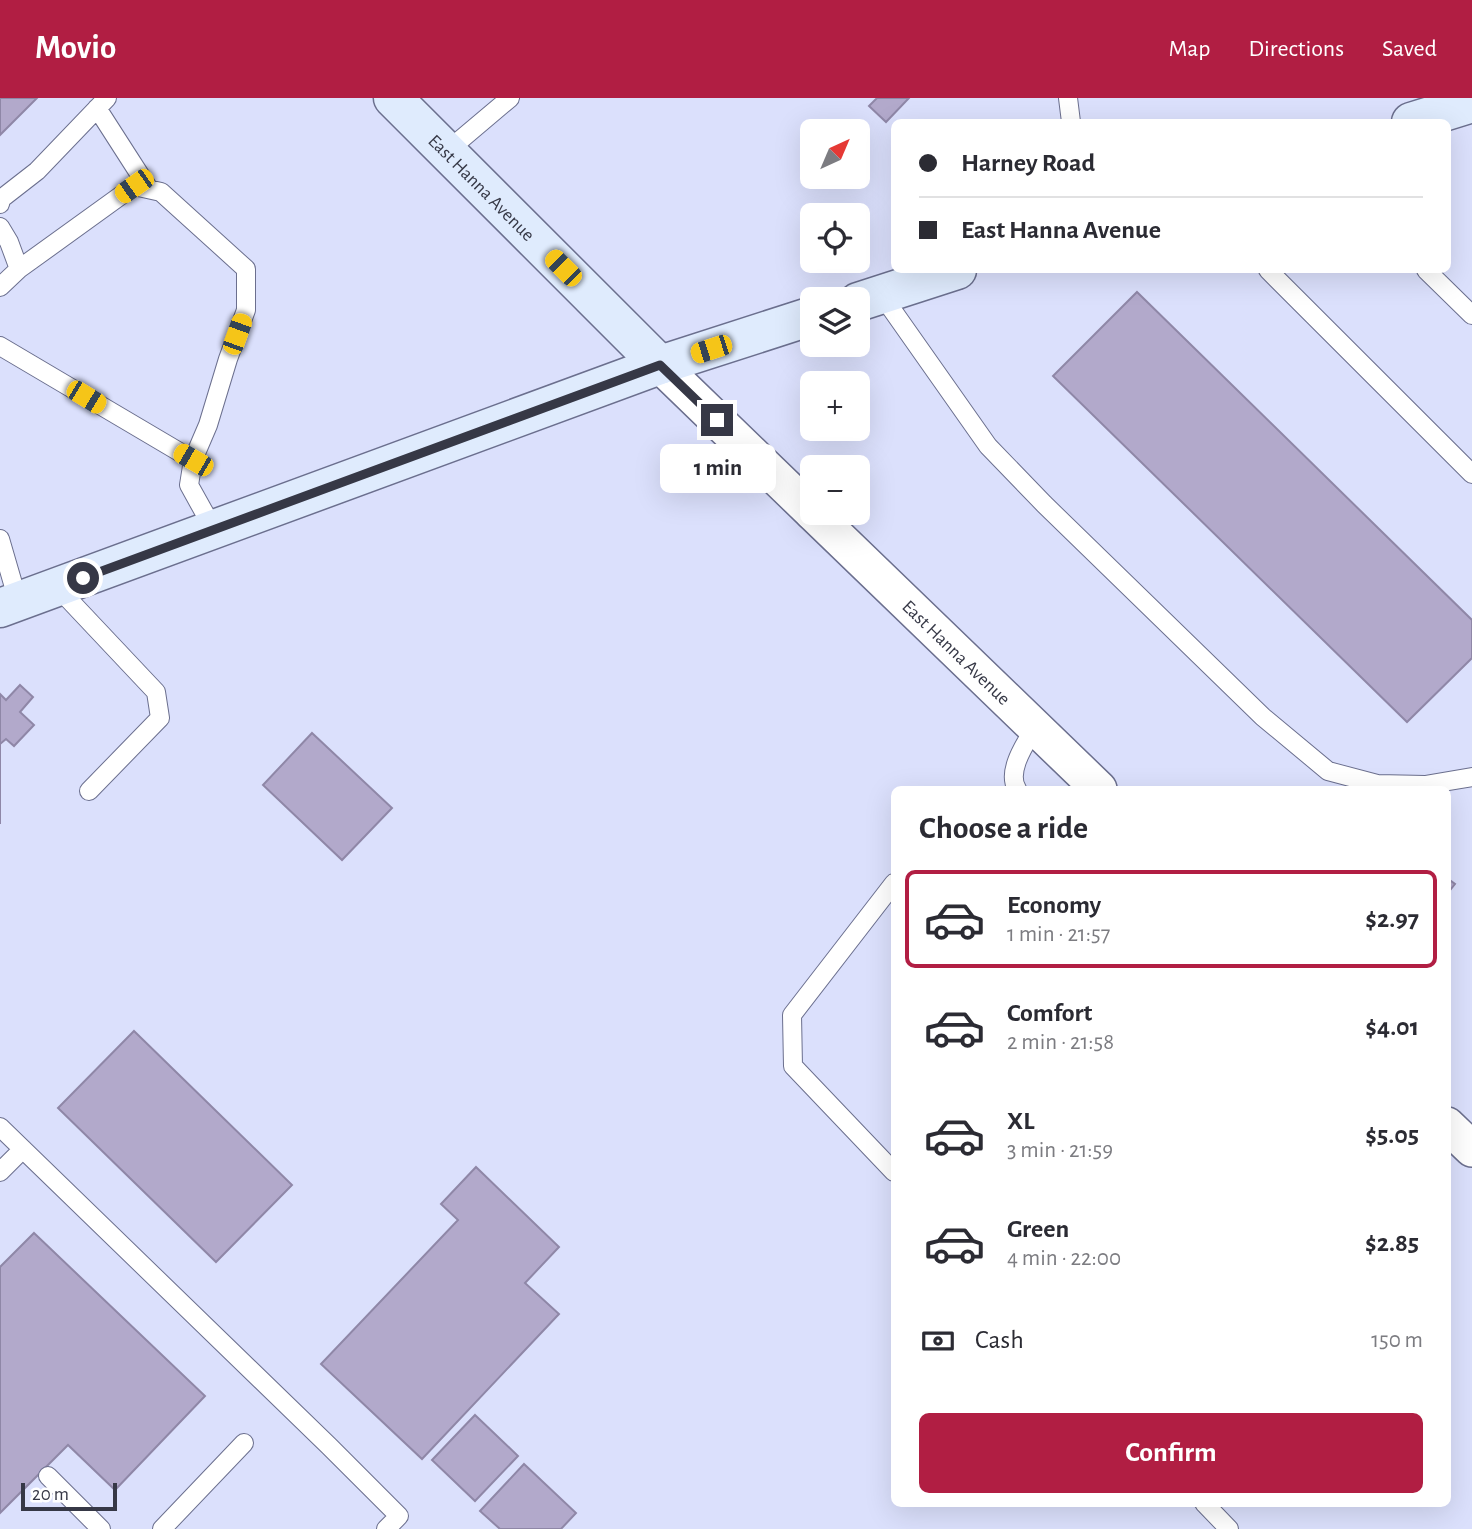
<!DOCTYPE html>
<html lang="en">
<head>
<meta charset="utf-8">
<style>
	body { margin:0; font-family:"Alegreya Sans",sans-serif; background:#f7f7f7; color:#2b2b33; height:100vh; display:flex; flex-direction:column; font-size:26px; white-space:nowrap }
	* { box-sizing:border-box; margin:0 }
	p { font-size:23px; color:#7c7c81 }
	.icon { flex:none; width:38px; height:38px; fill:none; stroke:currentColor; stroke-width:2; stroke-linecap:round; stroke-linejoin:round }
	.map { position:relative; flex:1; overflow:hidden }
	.drawer { position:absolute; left:891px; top:688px; width:560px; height:721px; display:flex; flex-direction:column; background:#fff; border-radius:10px; box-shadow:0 7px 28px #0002 }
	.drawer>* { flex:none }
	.guide { position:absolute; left:891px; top:21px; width:560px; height:154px; border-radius:10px; box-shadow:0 7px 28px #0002; display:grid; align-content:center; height:154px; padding:0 28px; background:#fff }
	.needle { width:46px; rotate:44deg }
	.tools { position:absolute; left:800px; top:21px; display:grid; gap:14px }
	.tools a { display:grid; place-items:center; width:70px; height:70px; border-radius:10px; background:#fff; box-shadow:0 7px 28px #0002; font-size:35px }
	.scale { position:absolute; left:21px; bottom:18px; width:96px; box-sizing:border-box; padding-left:7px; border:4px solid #363846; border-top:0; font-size:19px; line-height:24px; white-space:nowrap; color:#363846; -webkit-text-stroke:5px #fff; paint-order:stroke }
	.end { position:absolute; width:32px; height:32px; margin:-16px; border:9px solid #363846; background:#fff; box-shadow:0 0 0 4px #fff }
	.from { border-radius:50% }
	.bubble { position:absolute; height:49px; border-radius:10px; background:#fff; box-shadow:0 7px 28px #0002; font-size:23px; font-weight:600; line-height:49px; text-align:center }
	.car { position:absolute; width:21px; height:42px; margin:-21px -10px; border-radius:9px; box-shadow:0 0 5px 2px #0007; background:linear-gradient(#f5c518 24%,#345 0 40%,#f5c518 0 76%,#345 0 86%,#f5c518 0) }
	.guide b { display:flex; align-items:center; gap:24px; height:66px; font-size:26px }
	.guide b+b { border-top:2px solid #e1e1e2 }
	.guide i { width:18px; height:18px; background:#2b2b33 }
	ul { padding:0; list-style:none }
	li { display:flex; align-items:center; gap:21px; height:98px; margin:0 14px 10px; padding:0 14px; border:4px solid transparent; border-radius:10px }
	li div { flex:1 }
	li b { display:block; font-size:26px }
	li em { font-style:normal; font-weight:600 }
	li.on { border-color:#b11e43 }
	li>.icon { width:63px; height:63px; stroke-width:1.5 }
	h2 { padding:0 28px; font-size:32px; line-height:84px }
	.pay { display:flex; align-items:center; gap:18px; height:77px; padding:0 28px; font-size:26px }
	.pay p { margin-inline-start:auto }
	.button { display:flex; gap:14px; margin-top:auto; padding:14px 28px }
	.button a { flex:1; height:80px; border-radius:10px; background:#b11e43; color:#fff; font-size:28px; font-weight:600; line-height:80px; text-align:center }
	header { display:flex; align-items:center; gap:42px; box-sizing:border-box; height:98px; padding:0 35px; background:#b11e43; color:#fff }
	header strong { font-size:33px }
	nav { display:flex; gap:38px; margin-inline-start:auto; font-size:24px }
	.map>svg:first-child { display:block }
</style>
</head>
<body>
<header>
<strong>Movio</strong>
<nav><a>Map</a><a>Directions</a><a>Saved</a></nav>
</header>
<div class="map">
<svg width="1472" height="1431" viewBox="0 0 1472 1431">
	<rect width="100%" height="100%" fill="#dbe0fc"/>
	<path fill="#b2a9cb" stroke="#8f87a7" stroke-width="2" d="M0,0H37L0,37Z
		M877,0H909L886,24L869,8Z
		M1137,194L1472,522V560L1407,624L1053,278Z
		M20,587L33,599L20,614L34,627L14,648L6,641L0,646V726V596L6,602Z
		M312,635L392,710L342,762L263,687Z
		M1447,780L1455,786L1447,796Z
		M134,933L292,1087L216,1164L58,1010Z
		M476,1069L559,1149L525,1185L559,1216L422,1361L321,1266L458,1122L441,1106Z
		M34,1135L205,1298L115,1392L68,1347L0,1415V1169Z
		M475,1317L518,1358L475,1403L432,1362Z
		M524,1366L576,1415L561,1431H500L480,1413Z"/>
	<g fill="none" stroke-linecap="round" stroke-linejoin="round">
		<g stroke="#6b6f8e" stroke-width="20">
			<path id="lane" d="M1068,0L1071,24
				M97,10L149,91
				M446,54L510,0
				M0,106L1,101L37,73L107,0
				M0,129L9,144L19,171L0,189
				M19,171L134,88L161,94L246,171V212L228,261L208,327L193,362L189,387L214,432
				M1268,172L1472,376
				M1426,172L1472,217
				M881,196L988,348L1044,406L1263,619L1328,673L1377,686L1425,687L1472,679
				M0,248L193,362
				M0,441L18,503
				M57,489L156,594L160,620L89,693
				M1017,691C1006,673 1026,645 1035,629
				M894,785L792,917L793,968L894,1074
				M0,1029L329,1348L399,1418L386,1431
				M0,1074L23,1051
				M48,1378L101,1431
				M1204,1405L1229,1431
				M162,1431L244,1345"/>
		</g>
		<g stroke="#6b6f8e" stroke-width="38">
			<g id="street">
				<path d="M660,267L812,414"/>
				<path id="s1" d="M813,415L1099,691"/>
				<path d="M1447,1027L1472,1051"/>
			</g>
		</g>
		<g stroke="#6b6f8e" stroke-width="41">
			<g id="secondary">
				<path id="s2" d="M393,0L660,267"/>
				<path d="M1411,24L1472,5"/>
				<path d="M858,204L957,172"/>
				<path d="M0,510L660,267L812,218"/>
			</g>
		</g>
		<use href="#lane" stroke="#fff" stroke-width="18"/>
		<use href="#street" stroke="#fff" stroke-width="35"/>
		<use href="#secondary" stroke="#dfebfd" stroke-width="38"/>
	</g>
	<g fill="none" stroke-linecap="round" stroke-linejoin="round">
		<path stroke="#363846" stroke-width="9" d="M83,480L660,267L717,322"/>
	</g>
	<g text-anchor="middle" stroke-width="6" stroke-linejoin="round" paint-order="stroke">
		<g font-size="19" fill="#363846" stroke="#fff">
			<text dy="7" stroke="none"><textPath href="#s2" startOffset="126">East Hanna Avenue</textPath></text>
			<text dy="7" stroke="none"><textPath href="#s1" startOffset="200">East Hanna Avenue</textPath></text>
		</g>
	</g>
</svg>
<div class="tools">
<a><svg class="needle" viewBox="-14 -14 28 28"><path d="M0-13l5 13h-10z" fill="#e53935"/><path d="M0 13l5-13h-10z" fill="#7c7c81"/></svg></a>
<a><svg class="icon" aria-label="locate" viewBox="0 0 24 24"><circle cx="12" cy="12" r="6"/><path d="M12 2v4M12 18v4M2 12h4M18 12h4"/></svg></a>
<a><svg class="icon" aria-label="layers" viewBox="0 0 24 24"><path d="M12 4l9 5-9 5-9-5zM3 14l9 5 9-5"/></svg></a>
<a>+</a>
<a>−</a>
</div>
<div class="scale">20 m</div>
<i class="end from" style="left:83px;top:480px"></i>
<i class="end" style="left:717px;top:322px"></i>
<div class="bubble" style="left:660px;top:346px;width:116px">1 min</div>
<i class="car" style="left:134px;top:88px;rotate:235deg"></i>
<i class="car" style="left:563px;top:170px;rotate:315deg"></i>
<i class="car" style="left:237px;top:236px;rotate:20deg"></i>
<i class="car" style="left:711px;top:251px;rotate:252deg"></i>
<i class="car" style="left:86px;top:299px;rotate:121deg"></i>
<i class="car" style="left:193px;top:362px;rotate:300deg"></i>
<div class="guide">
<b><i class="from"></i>Harney Road</b>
<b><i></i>East Hanna Avenue</b>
</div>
<section class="drawer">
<h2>Choose a ride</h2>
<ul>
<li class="on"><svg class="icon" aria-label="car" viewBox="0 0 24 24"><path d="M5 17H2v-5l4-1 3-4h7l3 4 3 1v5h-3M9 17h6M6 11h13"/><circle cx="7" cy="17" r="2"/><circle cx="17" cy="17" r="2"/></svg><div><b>Economy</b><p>1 min · 21:57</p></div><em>$2.97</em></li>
<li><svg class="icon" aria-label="car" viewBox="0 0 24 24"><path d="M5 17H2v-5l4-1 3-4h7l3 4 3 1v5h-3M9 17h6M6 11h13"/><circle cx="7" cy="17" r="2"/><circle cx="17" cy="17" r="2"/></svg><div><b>Comfort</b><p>2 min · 21:58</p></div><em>$4.01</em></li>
<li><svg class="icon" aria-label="car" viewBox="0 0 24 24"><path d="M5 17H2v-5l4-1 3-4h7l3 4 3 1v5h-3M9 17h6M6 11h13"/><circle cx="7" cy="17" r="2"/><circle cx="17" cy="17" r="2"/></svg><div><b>XL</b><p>3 min · 21:59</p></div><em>$5.05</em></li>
<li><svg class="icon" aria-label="car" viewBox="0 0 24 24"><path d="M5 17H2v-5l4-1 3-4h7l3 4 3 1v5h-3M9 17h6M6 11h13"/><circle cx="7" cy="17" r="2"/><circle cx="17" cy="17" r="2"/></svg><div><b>Green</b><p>4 min · 22:00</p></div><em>$2.85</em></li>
</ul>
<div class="pay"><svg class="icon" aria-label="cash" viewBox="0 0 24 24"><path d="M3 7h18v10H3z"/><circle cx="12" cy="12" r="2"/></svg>Cash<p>150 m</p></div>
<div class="button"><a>Confirm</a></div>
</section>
</div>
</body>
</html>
